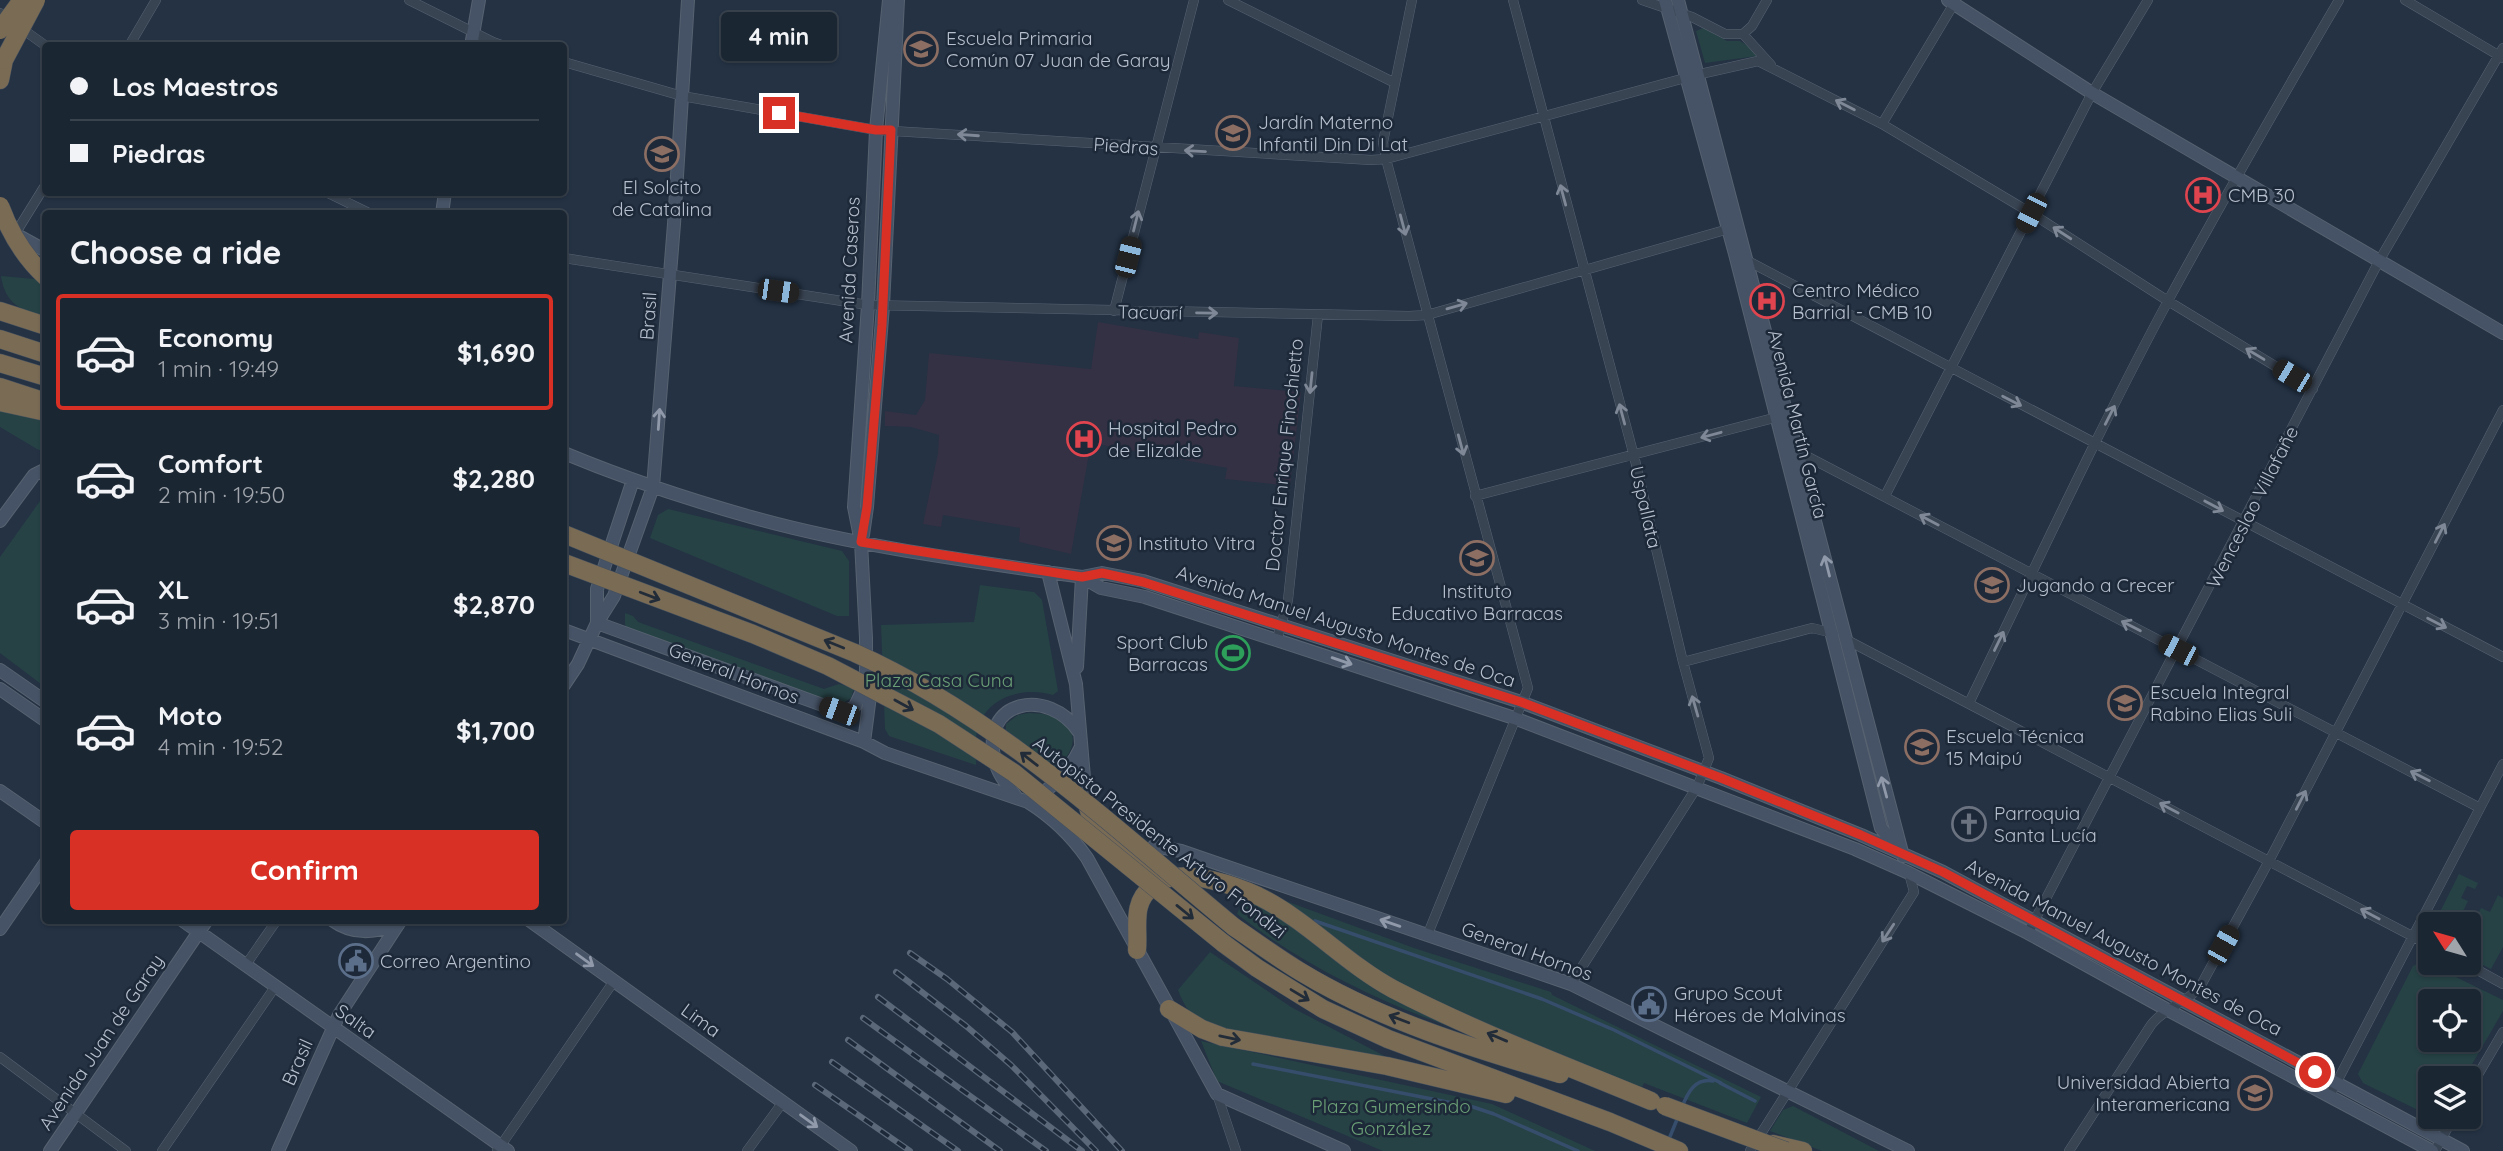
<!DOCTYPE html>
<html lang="en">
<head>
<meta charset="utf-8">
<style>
	body { margin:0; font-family:Quicksand,sans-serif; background:#28323f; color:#f1f3f6; height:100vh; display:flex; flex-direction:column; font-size:26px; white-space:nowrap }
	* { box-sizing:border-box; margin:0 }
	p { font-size:23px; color:#a0a5ac }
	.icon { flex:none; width:38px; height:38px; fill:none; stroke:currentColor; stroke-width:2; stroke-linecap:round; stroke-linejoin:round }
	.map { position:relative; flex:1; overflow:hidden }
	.side { position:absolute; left:42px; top:210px; width:525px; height:714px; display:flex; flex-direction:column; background:#1b2633; border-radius:7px; box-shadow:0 2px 5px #0004,0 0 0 2px #39434e }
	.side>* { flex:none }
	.guide { position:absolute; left:42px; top:42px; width:525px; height:154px; border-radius:7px; box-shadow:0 2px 5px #0004,0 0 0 2px #39434e; display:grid; align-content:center; height:154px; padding:0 28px; background:#1b2633 }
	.needle { width:46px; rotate:307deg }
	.tools { position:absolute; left:2418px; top:912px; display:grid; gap:14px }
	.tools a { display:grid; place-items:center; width:63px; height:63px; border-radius:7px; background:#1b2633; box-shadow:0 2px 5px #0004,0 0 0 2px #39434e; font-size:35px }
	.end { position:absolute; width:32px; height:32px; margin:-16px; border:9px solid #d93025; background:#fff; box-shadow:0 0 0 4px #fff }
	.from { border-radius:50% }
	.bubble { position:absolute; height:49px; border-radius:7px; background:#1b2633; box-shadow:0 2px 5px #0004,0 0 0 2px #39434e; font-size:23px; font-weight:800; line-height:49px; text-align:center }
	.car { position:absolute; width:21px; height:42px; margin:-21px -10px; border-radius:9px; box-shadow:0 0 5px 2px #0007; background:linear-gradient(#222 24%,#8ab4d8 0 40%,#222 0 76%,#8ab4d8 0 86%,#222 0) }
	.guide b { display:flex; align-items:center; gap:24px; height:66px; font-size:26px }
	.guide b+b { border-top:2px solid #39434e }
	.guide i { width:18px; height:18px; background:#f1f3f6 }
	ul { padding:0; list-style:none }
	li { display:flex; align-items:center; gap:21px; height:116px; margin:0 14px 10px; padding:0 14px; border:4px solid transparent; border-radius:7px }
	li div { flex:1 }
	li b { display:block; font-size:26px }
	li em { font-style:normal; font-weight:800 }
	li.on { border-color:#d93025 }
	li>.icon { width:63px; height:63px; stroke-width:1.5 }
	h2 { padding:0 28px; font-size:32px; line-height:84px }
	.action { display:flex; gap:14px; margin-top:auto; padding:14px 28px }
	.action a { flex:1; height:80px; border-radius:7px; background:#d93025; color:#fff; font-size:28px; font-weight:800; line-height:80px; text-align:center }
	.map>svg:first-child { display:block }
</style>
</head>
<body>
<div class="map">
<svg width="2503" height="1151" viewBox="0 0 2503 1151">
	<rect width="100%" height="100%" fill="#243244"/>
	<path fill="#333143" d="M1098,322L1198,339L1199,332L1239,338L1234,386L1301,392L1290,486L1225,479L1227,468L1091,443L1071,554L1019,542L1020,528L943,515L941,527L923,524L938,453L939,435L911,427L885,426V411L916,415L925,400L929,353L1091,369Z"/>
	<path fill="#264245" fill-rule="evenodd" d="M1703,28L1727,41H1740L1756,51L1757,56L1705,63L1696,31Z
		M1,276L45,280V318C21,310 5,304 1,276Z
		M0,409H12L45,420V452L37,449L0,427Z
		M45,494V687L0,653V557Z
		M668,509L842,551L849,561V616H837L650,538L658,515Z
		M980,585L1034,592L1042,600L1058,691L1053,695C1023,686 985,697 977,731C975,742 976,754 976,765L889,736L885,729L881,625L974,622Z
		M625,613L633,616L638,622L824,689L839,684L854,688L851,698L845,702L824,699L629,629L625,625Z
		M1029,713C1040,714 1052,713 1062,721C1081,734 1072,756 1056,767L1006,730V724L1018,715Z
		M2459,874L2478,883L2475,889L2467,886L2461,898L2468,901L2459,919L2441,910Z
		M1264,893L1414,948L1551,992L1552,995L1761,1097L1747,1123L1644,1083L1642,1087L1619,1080L1504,1033L1385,977Z
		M2498,895L2503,898V947L2491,969L2469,958V952L2480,931L2472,926L2481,908L2490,912Z
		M1244,898L1260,903L1479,1037C1393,1008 1309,970 1237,914Z
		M1210,952L1291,1007L1396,1062L1223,1031C1198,1020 1188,1017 1178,990Z
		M2423,961L2503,1000V1011L2464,1078H2431V1116L2437,1117H2432L2363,1083L2358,1074L2413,966ZM2431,1001H2469V1040H2431Z
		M1201,1041L1492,1104L1595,1151H1383L1217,1081Z
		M1793,1106L1879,1151H1822L1770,1131L1783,1110Z"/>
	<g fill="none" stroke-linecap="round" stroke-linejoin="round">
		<path stroke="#364e6c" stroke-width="3.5" d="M1315,921L1542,999L1614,1030L1721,1083
			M1253,1064L1473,1107L1494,1114L1578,1151
			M1720,1083L1755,1101
			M1682,1107C1688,1092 1695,1078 1713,1081
			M1669,1139L1678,1117"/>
		<g stroke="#576270" stroke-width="10">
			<path id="street" d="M409,0L493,42L504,46
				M1228,0L1395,83
				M1412,0L1383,142L1386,159L1528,688L1427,936
				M1513,0L1634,456L1683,662L1709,758L1697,787L1571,984
				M1642,0L1692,17L1725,34H1743
				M2405,0L2503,58
				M0,13L46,46
				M1743,34L1771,65
				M1743,34L1752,26L1767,0
				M129,46L156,0
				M564,62L682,96L876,130L1371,160L1386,159L1696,75L1758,61L1882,124L2031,213L2168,301L2313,389
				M1882,124L1955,2
				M326,192L371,214
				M15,234L46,184
				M564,258L868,305L1409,316L1427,315L1732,228
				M1746,260L2503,657
				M1114,311L1194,0
				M1793,449L2480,808
				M1475,496L1781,416
				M1885,496L2092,93L2148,0
				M1845,639L2431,946
				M1277,640L1288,600L1318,315
				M1683,662L1812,628L1833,633
				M1969,703C2035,568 2098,431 2169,299C2224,198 2281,99 2339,0
				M2028,933L2379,261L2503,48
				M2463,962L2503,984
				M245,966L277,920
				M0,1057L126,1151
				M2469,1090L2503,1032
				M1217,1094L1236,1151
				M2330,1095L2503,764
				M162,1151L275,987
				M497,1151L614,981
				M747,1151L783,1102
				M1750,1151L1914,892L1909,873
				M2069,1151L2151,1025C2165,1007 2185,1004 2200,987L2269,861L2503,410
				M2435,1151L2454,1116"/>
		</g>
		<g stroke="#576270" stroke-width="14">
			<path id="secondary" d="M1665,0L1735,254L1881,828L1897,848
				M1678,0L1903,856
				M1948,0L2092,93L2503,333
				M471,46L479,0
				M442,214L445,192
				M15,234L46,251
				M564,453C624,478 687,499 751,517C858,547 971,561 1082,577L1101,588L1145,597L1514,718L1855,849L1909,873L2028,933L2166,1009L2432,1151
				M0,521L34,475L46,469
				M863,535L867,507L883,306L898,0
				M1048,572L1076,684L1086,801
				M1082,577L1102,573L1143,581L1521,702L1721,778L1861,835L1943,872L2463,1151
				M597,622V589L633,480
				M597,623L839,711L846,712L855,706L866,683
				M564,630L864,742L885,753L1028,802C1052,817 1071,835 1087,858L1217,1094L1344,1151
				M1077,667L1082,577
				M0,670L46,702
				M564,685L578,664L597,623L614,596L653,487L674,224L688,0
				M0,689L46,721
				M864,742L870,696L866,683V638L861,542L854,507L868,305L876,130L889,0
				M0,791L46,823
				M1017,798C1009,787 998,775 995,761C979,699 1049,687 1079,732
				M1036,798C1055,785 1071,769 1081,747
				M1154,846L1181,851L1571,984L1908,1151
				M182,920L508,1151
				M332,920C354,936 374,932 398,925
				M529,920L851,1151
				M0,929L46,862
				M50,1151L207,920
				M278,1151L339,1015L401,920"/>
		</g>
		<g stroke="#434f5d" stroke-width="19">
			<path id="highway" d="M0,80L4,60
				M0,311L46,326
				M0,339L46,354
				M0,363L46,377
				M0,387L46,402
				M0,402L41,411
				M1086,801C1089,809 1091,820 1095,828C1105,848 1149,866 1170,876
				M1234,927C1256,942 1278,958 1301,972C1380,1020 1472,1048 1560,1074
				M1223,943L1257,968L1323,1009L1388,1039L1610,1122L1679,1151
				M1137,950C1139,927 1131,903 1152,887C1156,884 1160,880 1165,879C1192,871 1234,885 1258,896C1307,920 1345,963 1393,989C1476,1032 1564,1065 1651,1101
				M1169,1009L1202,1029L1223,1037L1387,1066L1506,1094
				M1773,1144L1803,1151"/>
		</g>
		<use href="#street" stroke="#394453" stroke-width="9"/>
		<use href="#secondary" stroke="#465366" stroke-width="12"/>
		<use href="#highway" stroke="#7a6b55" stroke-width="18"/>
		<g stroke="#5a687a" stroke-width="6">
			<path id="rail" d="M910,953L947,979L1012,1032L1122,1151
				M896,972L966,1026L1011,1065L1096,1151
				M878,997L1082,1151
				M863,1018L1046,1151
				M848,1040L1000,1151
				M832,1062L958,1151
				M815,1085L910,1151"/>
		</g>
		<use href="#rail" stroke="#1d2938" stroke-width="3.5" stroke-dasharray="10" stroke-linecap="butt"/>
		<g stroke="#434f5d" stroke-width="19" stroke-linecap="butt">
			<path id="highway-bridge" d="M0,30L22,0
				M4,60L36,0
				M0,206C10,233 24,257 46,277
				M564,534L855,653C998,717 1114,828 1234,927
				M564,563L753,634L828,666L939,724L1014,773L1223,943
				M1665,1106L1786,1151"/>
		</g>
		<use href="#highway-bridge" stroke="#7a6b55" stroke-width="18"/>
	</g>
	<defs><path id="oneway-shaft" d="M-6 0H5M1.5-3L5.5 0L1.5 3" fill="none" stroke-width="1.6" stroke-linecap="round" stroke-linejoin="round" transform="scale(1.75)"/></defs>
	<g stroke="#7e8896">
		<use href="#oneway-shaft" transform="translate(1845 105) rotate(-153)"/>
		<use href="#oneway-shaft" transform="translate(968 135) rotate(-176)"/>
		<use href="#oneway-shaft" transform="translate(1195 151) rotate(-177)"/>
		<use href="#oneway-shaft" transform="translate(1563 195) rotate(-105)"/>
		<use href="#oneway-shaft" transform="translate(1136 221) rotate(-76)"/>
		<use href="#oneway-shaft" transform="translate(1403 225) rotate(75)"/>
		<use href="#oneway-shaft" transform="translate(2062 233) rotate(-147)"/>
		<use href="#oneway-shaft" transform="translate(1457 306) rotate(-16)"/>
		<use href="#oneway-shaft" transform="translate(1207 313) rotate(1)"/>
		<use href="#oneway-shaft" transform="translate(2255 354) rotate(-149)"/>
		<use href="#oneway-shaft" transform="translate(1311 383) rotate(96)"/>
		<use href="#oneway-shaft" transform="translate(2012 401) rotate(27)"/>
		<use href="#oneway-shaft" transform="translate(1622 414) rotate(-105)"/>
		<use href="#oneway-shaft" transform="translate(2110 415) rotate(-63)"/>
		<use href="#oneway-shaft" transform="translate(1711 435) rotate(165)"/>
		<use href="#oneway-shaft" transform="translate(1461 445) rotate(75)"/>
		<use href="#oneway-shaft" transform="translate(2214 506) rotate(28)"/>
		<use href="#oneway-shaft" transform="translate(1929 520) rotate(-152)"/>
		<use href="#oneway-shaft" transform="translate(2440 533) rotate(-63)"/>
		<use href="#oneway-shaft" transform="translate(2437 623) rotate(27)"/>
		<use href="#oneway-shaft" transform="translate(2131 626) rotate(-153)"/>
		<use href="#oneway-shaft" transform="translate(1999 641) rotate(-64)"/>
		<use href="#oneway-shaft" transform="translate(1695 706) rotate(-106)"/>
		<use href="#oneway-shaft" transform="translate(2420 776) rotate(-153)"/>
		<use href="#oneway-shaft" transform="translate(2301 800) rotate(-63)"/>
		<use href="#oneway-shaft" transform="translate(2169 808) rotate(-152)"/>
		<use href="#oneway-shaft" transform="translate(2370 914) rotate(-152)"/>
		<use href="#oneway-shaft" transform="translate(1888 933) rotate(123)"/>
	</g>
	<g stroke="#8f99a9">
		<use href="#oneway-shaft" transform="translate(659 419) rotate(-86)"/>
		<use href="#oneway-shaft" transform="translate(1827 566) rotate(-104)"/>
		<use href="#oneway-shaft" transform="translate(1342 661) rotate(19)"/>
		<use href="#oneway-shaft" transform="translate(1884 787) rotate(-105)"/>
		<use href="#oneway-shaft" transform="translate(1390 923) rotate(-161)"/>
		<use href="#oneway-shaft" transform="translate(585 960) rotate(36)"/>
		<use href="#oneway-shaft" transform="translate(809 1121) rotate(36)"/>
	</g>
	<g stroke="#222c39">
		<use href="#oneway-shaft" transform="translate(650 596) rotate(21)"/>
		<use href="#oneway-shaft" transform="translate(834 644) rotate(-158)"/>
		<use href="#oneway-shaft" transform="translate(904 705) rotate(29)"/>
		<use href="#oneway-shaft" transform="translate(1029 759) rotate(-142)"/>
		<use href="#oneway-shaft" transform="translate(1185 912) rotate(39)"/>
		<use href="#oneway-shaft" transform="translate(1300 995) rotate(31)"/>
		<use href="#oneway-shaft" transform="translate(1399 1019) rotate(-159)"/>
		<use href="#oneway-shaft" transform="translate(1497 1037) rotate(-157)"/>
		<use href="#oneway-shaft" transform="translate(1230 1038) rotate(12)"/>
	</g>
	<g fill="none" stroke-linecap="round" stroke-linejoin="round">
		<path stroke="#d93025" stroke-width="9" d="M779,113L876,130H891L882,325L867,507L861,542L1082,577L1102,573L1143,582L1521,702L1721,778L1861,835L1943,872L2315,1072"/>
	</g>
	<defs>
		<g id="school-ring" transform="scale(1.75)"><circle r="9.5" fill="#1d2938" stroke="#8d6e63" stroke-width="1.5"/><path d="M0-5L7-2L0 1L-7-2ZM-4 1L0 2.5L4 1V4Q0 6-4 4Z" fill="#8d6e63"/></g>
		<g id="hospital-ring" transform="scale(1.75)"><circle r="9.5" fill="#1d2938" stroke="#e0444e" stroke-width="1.5"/><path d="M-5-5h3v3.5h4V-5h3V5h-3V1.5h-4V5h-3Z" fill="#e0444e"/></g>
		<g id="stadium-ring" transform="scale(1.75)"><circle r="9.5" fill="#1d2938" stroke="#2e9e5b" stroke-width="1.5"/><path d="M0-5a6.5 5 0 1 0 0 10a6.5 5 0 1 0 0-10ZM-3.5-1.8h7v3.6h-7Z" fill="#2e9e5b"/></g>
		<g id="church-ring" transform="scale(1.75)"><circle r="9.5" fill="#1d2938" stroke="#6b7280" stroke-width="1.5"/><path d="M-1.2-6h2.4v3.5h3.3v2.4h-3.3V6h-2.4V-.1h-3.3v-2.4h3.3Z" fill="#6b7280"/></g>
		<g id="civic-ring" transform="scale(1.75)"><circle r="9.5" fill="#1d2938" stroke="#5c6f8a" stroke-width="1.5"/><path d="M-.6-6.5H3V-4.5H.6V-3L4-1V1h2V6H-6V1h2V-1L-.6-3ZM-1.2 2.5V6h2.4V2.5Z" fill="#5c6f8a"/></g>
		<g id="university-ring" transform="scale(1.75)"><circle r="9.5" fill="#1d2938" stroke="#8d6e63" stroke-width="1.5"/><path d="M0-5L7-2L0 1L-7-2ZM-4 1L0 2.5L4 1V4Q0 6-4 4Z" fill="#8d6e63"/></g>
	</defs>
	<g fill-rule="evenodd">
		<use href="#school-ring" x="921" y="49"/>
		<use href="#school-ring" x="1233" y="133"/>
		<use href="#school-ring" x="662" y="154"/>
		<use href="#hospital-ring" x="2203" y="195"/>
		<use href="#hospital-ring" x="1767" y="301"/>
		<use href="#hospital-ring" x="1084" y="439"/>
		<use href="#school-ring" x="1114" y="543"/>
		<use href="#school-ring" x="1477" y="558"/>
		<use href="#school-ring" x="1992" y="585"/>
		<use href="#stadium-ring" x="1233" y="653"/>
		<use href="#school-ring" x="2125" y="703"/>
		<use href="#school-ring" x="1922" y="747"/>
		<use href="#church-ring" x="1969" y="824"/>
		<use href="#civic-ring" x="356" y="961"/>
		<use href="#civic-ring" x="1649" y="1004"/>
		<use href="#university-ring" x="2255" y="1093"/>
	</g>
	<g text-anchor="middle" stroke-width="5" stroke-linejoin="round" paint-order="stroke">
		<g font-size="19" fill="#b6bfcd" stroke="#1d2938" text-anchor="start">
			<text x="946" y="45">Escuela Primaria<tspan x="946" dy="22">Común 07 Juan de Garay</tspan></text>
			<text x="1258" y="129">Jardín Materno<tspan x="1258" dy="22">Infantil Din Di Lat</tspan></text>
			<text x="662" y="194" text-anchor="middle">El Solcito<tspan x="662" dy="22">de Catalina</tspan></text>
			<text x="2228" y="202">CMB 30</text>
			<text x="1792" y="297">Centro Médico<tspan x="1792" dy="22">Barrial - CMB 10</tspan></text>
			<text x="1108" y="435">Hospital Pedro<tspan x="1108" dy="22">de Elizalde</tspan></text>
			<text x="1138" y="550">Instituto Vitra</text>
			<text x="2016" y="592">Jugando a Crecer</text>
			<text x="1477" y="598" text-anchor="middle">Instituto<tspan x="1477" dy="22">Educativo Barracas</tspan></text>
			<text x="1208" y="649" text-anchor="end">Sport Club<tspan x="1208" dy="22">Barracas</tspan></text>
			<text x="2150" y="699">Escuela Integral<tspan x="2150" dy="22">Rabino Elias Suli</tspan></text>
			<text x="1946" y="743">Escuela Técnica<tspan x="1946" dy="22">15 Maipú</tspan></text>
			<text x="1994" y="820">Parroquia<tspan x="1994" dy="22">Santa Lucía</tspan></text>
			<text x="380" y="968">Correo Argentino</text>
			<text x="1674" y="1000">Grupo Scout<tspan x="1674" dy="22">Héroes de Malvinas</tspan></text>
			<text x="2230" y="1089" text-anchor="end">Universidad Abierta<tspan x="2230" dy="22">Interamericana</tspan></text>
		</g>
		<g font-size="19" fill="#b6bfcd" stroke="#1d2938">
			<text transform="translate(1126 146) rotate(4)" y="7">Piedras</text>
			<text transform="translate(849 270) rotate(-87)" y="7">Avenida Caseros</text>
			<text transform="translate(1150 312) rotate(1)" y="7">Tacuarí</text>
			<text transform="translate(648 316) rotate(-86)" y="7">Brasil</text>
			<text transform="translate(1798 424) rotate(76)" y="7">Avenida Martín García</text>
			<text transform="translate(1284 455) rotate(-84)" y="7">Doctor Enrique Finochietto</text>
			<text transform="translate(1646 507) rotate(77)" y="7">Uspallata</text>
			<text transform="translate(2252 507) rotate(-63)" y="7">Wenceslao Villafañe</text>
			<text transform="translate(1346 626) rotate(18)" y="7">Avenida Manuel Augusto Montes de Oca</text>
			<text transform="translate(734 673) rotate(21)" y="7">General Hornos</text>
			<text transform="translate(1160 837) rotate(38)" y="7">Autopista Presidente Arturo Frondizi</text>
			<text transform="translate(2124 947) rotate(28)" y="7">Avenida Manuel Augusto Montes de Oca</text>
			<text transform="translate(1527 951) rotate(20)" y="7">General Hornos</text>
			<text transform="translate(701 1020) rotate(36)" y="7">Lima</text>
			<text transform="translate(356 1021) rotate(35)" y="7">Salta</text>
			<text transform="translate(101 1042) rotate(-56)" y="7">Avenida Juan de Garay</text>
			<text transform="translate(297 1062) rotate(-66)" y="7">Brasil</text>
		</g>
		<g font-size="19" fill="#6ba076" stroke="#1d2938">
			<text x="939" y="687">Plaza Casa Cuna</text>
			<text x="1391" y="1113">Plaza Gumersindo<tspan x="1391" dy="22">González</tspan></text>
		</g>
	</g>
</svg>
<div class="tools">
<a><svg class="needle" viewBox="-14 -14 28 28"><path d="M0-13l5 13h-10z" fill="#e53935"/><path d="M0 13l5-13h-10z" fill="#a0a5ac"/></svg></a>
<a><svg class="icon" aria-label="locate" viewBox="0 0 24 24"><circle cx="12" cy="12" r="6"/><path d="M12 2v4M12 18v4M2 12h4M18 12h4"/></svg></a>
<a><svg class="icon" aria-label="layers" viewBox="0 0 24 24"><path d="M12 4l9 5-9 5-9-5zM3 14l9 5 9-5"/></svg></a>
</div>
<i class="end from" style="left:2315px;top:1072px"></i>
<i class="end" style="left:779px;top:113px"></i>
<div class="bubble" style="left:721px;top:12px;width:116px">4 min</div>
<i class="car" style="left:2031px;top:213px;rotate:207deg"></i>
<i class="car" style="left:1128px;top:257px;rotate:14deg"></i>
<i class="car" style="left:778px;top:291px;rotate:98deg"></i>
<i class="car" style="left:2292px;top:376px;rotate:301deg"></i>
<i class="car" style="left:2178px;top:650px;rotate:297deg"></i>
<i class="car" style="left:839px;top:711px;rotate:290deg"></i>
<i class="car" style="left:2223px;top:945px;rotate:29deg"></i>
<div class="guide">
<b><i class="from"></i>Los Maestros</b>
<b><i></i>Piedras</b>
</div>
<section class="side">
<h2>Choose a ride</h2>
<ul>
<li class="on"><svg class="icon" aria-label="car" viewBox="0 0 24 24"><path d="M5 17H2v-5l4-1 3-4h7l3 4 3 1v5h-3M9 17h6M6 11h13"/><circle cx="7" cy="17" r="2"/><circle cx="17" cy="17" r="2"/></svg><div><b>Economy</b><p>1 min · 19:49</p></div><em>$1,690</em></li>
<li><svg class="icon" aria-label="car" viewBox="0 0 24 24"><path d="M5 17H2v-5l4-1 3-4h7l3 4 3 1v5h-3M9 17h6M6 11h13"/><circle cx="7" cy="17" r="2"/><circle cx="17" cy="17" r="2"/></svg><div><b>Comfort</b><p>2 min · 19:50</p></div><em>$2,280</em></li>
<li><svg class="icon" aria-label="car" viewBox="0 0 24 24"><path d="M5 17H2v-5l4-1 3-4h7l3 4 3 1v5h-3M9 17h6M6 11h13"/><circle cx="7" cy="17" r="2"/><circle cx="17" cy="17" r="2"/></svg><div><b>XL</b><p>3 min · 19:51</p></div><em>$2,870</em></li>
<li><svg class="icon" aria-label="car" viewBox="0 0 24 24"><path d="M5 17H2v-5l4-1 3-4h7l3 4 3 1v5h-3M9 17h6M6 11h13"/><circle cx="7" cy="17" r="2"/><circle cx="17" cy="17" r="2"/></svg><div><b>Moto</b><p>4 min · 19:52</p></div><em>$1,700</em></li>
</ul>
<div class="action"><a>Confirm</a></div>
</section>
</div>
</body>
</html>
